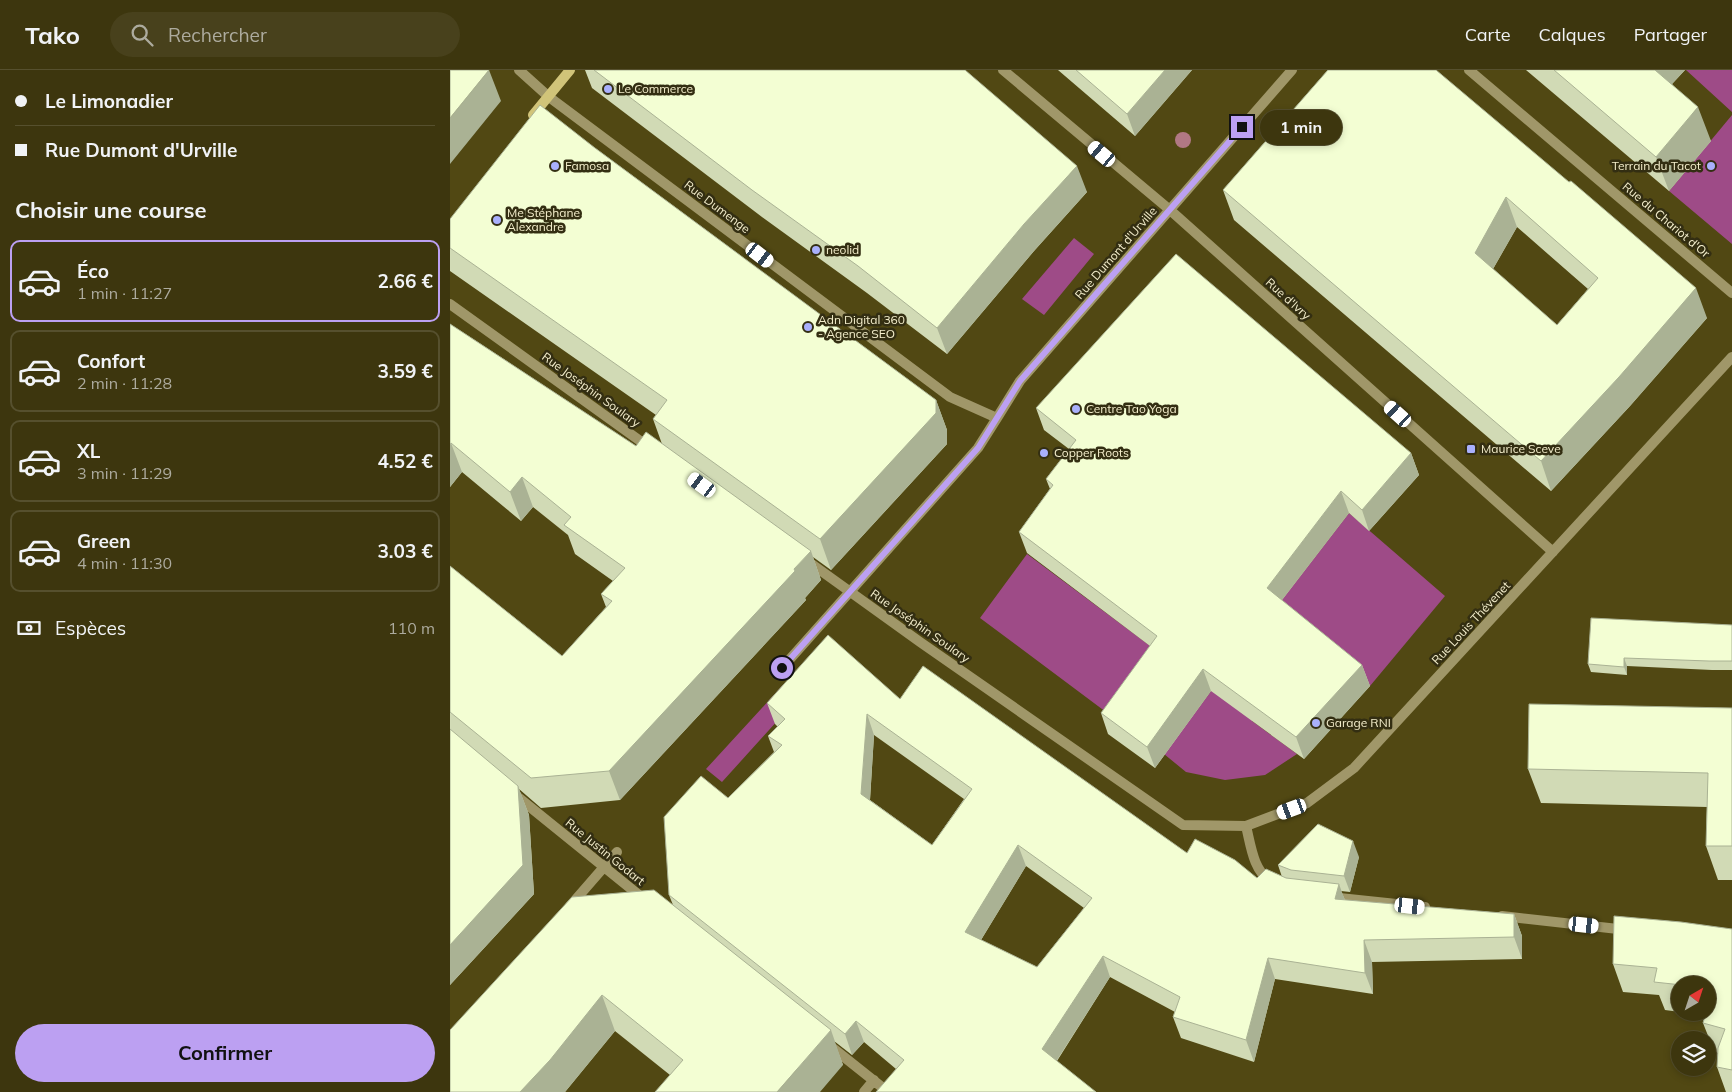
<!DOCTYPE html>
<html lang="fr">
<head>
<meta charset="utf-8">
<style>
	body { margin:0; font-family:Mulish,sans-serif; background:#48411c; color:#f1f3f6; height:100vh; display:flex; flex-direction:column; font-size:19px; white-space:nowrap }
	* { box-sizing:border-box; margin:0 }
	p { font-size:16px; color:#adab9e }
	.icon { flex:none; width:28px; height:28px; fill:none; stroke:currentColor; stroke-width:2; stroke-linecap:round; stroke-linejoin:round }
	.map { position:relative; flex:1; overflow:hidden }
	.details { display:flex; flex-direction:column; background:#3d360e; width:450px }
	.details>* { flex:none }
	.guide { display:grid; align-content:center; height:110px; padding:0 15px; background:#3d360e }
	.needle { width:32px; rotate:39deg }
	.buttons { position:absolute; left:1221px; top:906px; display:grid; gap:10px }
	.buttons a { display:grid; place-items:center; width:45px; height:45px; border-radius:50%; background:#3d360e; box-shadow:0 2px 8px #0003,0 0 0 1px #56502e; font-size:25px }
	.end { position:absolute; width:22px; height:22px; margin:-11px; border:6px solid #bca0f2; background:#111; box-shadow:0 0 0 2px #111 }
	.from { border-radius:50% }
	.bubble { position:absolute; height:35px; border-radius:18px; background:#3d360e; box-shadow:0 2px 8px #0003,0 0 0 1px #56502e; font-size:16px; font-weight:700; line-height:35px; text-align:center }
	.car { position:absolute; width:15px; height:30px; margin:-15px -8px; border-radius:6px; box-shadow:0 0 4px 1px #0007; background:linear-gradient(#fff 24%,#345 0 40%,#fff 0 76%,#345 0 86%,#fff 0) }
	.guide b { display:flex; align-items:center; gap:18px; height:48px; font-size:19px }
	.guide b+b { border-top:1px solid #56502e }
	.guide i { width:12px; height:12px; background:#f1f3f6 }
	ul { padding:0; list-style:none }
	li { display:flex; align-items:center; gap:15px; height:82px; margin:0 10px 8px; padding:0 5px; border:2px solid #56502e; border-radius:10px }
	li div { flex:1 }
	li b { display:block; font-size:19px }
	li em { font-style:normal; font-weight:700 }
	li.on { border-color:#bca0f2 }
	li>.icon { width:45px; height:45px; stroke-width:1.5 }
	h2 { padding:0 15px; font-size:22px; line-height:60px }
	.pay { display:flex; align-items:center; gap:12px; height:55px; padding:0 15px; font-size:19px }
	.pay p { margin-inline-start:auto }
	.button { display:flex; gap:10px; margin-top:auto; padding:10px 15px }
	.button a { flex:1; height:58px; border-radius:30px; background:#bca0f2; color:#111; font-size:20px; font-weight:700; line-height:58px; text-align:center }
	header { display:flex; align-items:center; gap:30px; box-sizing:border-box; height:70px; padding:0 25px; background:#3d360e; border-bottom:1px solid #56502e }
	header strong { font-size:24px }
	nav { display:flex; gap:28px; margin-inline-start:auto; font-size:18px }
	.search { width:350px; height:45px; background:#48411c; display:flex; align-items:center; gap:12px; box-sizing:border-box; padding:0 18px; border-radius:28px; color:#adab9e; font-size:19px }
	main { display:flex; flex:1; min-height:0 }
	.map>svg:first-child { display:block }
</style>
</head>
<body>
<header>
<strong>Tako</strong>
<div class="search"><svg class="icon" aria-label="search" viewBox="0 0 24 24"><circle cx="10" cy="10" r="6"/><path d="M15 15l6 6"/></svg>Rechercher</div>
<nav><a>Carte</a><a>Calques</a><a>Partager</a></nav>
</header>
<main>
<section class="details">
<div class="guide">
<b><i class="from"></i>Le Limonadier</b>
<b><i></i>Rue Dumont d'Urville</b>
</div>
<h2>Choisir une course</h2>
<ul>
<li class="on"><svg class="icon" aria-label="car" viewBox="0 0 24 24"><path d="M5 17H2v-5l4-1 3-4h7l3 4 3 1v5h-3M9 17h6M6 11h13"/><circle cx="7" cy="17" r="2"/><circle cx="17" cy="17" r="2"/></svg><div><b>Éco</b><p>1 min · 11:27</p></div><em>2.66 €</em></li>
<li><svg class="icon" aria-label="car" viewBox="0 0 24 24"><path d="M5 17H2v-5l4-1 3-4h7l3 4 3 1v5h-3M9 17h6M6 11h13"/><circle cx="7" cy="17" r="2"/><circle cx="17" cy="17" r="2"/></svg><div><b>Confort</b><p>2 min · 11:28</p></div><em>3.59 €</em></li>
<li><svg class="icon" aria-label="car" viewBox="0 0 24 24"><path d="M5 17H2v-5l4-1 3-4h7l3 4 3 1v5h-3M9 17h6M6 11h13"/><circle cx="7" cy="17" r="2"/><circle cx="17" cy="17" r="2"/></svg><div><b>XL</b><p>3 min · 11:29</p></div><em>4.52 €</em></li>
<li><svg class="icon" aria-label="car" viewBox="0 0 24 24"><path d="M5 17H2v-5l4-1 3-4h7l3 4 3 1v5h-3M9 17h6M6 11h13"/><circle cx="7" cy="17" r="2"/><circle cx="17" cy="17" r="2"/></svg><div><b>Green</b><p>4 min · 11:30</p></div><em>3.03 €</em></li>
</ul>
<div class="pay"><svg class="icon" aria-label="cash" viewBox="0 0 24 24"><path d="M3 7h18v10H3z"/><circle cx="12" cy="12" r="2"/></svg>Espèces<p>110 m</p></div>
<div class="button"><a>Confirmer</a></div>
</section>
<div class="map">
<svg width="1282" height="1022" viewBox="0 0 1282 1022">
	<rect width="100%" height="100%" fill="#514813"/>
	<path fill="#9e4b87" d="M1236,0H1282V42Z
		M1282,45V174L1219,121Z
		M624,168L644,184L594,245L572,229Z
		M899,443L995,526L920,616L871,577L802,651L847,684L815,705L775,710L736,702L714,684L761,621Z
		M577,484L715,587L668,651L530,548Z
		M333,615L348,628L272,712L256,699Z"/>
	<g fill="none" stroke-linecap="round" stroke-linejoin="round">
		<path stroke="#a09769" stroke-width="10" d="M69,0L99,27L500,327L547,348L570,311L842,0
			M553,0L720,140L1103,482
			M1019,0L1282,223
			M0,234L200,378
			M356,490L470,572L733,755L796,756L857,733L904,698L1282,287
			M332,598L528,378L547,348
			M64,724L195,830
			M796,756C801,776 803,800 821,812
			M880,827L975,837
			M120,836L167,782
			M1052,846L1177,860
			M379,975L438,1022
			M414,1022L424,1010"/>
		<path stroke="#d1c479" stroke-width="10" d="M83,45L120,0"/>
	</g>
	<circle fill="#b17884" cx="733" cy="70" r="8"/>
	<path fill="#d1dab5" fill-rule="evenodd" d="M135,0H515L637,122L584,181L497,284L417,223L312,147L142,18Z
		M608,0H742L685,66Z
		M878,0L1257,248L1180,336L1101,421L784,150L773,120ZM1067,157L1138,219L1107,255L1043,199Z
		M1076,0H1235L1222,14L1261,71L1219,121Z
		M145,78L486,330L497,360V374L381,500L363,487L371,510L355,528L356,530L170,730L91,738L69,719L79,745L84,824L0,915V496L112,586L156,537L151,524L163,511L125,484L118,465L83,437L71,451L12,402L0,417V254L186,376L212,374L203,349L206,345L0,201V149Z
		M586,338L961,383L969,405L919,461L899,443L832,530L912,595L920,616L854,689L761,621L705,698L658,664L651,643L700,576L577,483L569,462L600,419L596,409L619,379L594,360Z
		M1282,555V600H1262L1177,596V605L1141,602L1138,594Z
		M450,629L737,783L807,808L832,807L828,795L909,787L900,822L891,821L895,830L1064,844L1072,866V889L922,892L923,924L825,909L804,992L731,968L723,947L725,942L660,907L607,991L446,999L414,972L402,985L384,971L393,995L220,1005L165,961L115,1022H0L223,835L219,825L278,728L324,682L318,666L328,657L325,654L317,633ZM424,665L514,729L482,775L420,730ZM576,796L634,838L587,897L531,870Z
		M1282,638V810H1268L1256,776L1257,737L1091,733L1078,699Z
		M1282,859V1022H1276L1267,997L1268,983L1264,981L1253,953L1255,945L1235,942H1258V915H1230V942L1215,940L1209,925L1173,922L1163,894Z"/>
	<path fill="#aab294" d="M39,0L51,31L0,94V48Z
		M715,0H742L685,66L677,44Z
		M1200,0H1235L1210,27Z
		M1248,37L1261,71L1219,121L1206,87Z
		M627,96L637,122L584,181L497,284L487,258L574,154Z
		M1056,127L1067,157L1035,213L1025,183Z
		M1246,218L1257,248L1180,336L1101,421L1091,391Z
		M486,330L497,360V374L381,500L370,469Z
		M1,373L12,402L0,417V375Z
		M961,383L969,405L919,461L912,440Z
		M72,407L83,437L71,451L60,422Z
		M891,421L899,443L825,539L817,518Z
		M361,481L371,510L355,528L356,530L170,730L159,701Z
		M1174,588L1177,596V605L1174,597Z
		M912,595L920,616L854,689L846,667Z
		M753,599L761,621L705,698L697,677Z
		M417,644L424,665L419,746L411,724Z
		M68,716L79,745L84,824L0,915V875Z
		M903,771L909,787L900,822L894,806Z
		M568,775L576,796L523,883L515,862Z
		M889,814L897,836L885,829Z
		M1064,844L1072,866V889L1064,867Z
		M914,870L922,892L923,924L915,903Z
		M653,886L660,907L600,1001L592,979Z
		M818,888L825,909L804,992L796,970Z
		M152,925L165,961L115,1022H70Z
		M406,951L414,972L402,985L395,964Z
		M381,960L393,995L370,1022H327Z"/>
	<path fill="#f3fed3" stroke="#aab294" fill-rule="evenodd" d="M0,0H39L0,48Z
		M144,0H515L627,96L574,154L487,258L408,196L302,120Z
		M626,0H715L677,44Z
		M878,0H986L1119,112L1121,111L1246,218L1169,307L1091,391L773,120ZM1056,127L1148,208L1107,255L1025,183Z
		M1104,0H1205L1248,37L1206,87Z
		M90,35L145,78L486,330V343L370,469L203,349L217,330L0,178V149Z
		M726,184L961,383L912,440L891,421L817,518L912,595L846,667L753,599L697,677L651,643L707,566L569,462L603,415L596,409L626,370L586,338Z
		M0,254L186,376L196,362L361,481L344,499L345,501L159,701L81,708L0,642V496L112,586L162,531L151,524L175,498L114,455L121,447L72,407L60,422L1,373L0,375Z
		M1141,548L1282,555V591H1259L1174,588V597L1138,594Z
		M378,565L450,629L473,596L737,783L745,769L785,790L807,808L816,799L836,808L889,814L885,829L1064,844V867L914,870L915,903L818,888L796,970L723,947L730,927L653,886L592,979L646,1022H426L454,990L406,951L395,964L219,825L214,747L251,706L278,728L332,675L318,666L335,649L317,633ZM417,644L522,719L482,775L411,724ZM568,775L642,828L587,897L515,862Z
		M1079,634L1282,638V776H1256L1258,703L1078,699Z
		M0,659L68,716L73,795L0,875Z
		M868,754L903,771L894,806L841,800L828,795Z
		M204,820L381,960L327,1022H205L233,990L152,925L100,990L70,1022H0V960L122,827Z
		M1164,846L1231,852L1282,859V1000L1267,997L1268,978L1275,959L1253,953L1256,942H1258V936L1262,919L1258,918V915H1232L1204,912L1207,898L1163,894Z"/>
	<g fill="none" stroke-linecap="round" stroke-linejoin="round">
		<path stroke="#bca0f2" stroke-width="6" d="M332,598L528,378L570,311L792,57"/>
	</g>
	<g fill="#a9b0fc" stroke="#332e12" stroke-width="2">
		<circle cx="158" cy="19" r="5"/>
		<circle cx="105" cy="96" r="5"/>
		<circle cx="1261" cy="96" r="5"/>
		<circle cx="47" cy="150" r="5"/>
		<circle cx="366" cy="180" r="5"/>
		<circle cx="358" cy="257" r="5"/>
		<circle cx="626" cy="339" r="5"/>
		<rect x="1016" y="374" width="10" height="10" rx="2.5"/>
		<circle cx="594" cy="383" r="5"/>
		<circle cx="866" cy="653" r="5"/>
	</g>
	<g text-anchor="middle" stroke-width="5" stroke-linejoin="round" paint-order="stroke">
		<g font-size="12" fill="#f4eecc" stroke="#332e12" text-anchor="start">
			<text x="168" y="23">Le Commerce</text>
			<text x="115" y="100">Famosa</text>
			<text x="1251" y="100" text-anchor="end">Terrain du Tacot</text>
			<text x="57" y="147">Me Stéphane<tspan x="57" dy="14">Alexandre</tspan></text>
			<text x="376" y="184">neolid</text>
			<text x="368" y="254">Adn Digital 360<tspan x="368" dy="14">- Agence SEO</tspan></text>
			<text x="636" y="343">Centre Tao Yoga</text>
			<text x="1031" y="383">Maurice Sceve</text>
			<text x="604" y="387">Copper Roots</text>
			<text x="876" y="657">Garage RNI</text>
		</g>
		<g font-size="12" fill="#f4eecc" stroke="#332e12">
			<text transform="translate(267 137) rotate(37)" y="4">Rue Dumenge</text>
			<text transform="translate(1216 150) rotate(40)" y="4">Rue du Chariot d'Or</text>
			<text transform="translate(666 183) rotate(-49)" y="4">Rue Dumont d'Urville</text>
			<text transform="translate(838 229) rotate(42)" y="4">Rue d'Ivry</text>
			<text transform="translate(141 320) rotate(36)" y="4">Rue Joséphin Soulary</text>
			<text transform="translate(1021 553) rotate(-47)" y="4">Rue Louis Thévenet</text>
			<text transform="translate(470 556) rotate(35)" y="4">Rue Joséphin Soulary</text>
			<text transform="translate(155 782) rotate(39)" y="4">Rue Justin Godart</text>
		</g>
	</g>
</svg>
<div class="buttons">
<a><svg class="needle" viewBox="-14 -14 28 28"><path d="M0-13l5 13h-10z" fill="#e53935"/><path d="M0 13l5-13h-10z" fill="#adab9e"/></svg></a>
<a><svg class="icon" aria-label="layers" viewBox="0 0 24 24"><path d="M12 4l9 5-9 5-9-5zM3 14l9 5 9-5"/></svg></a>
</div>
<i class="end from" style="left:332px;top:598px"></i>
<i class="end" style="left:792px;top:57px"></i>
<div class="bubble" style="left:810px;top:40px;width:82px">1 min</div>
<i class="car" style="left:652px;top:84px;rotate:310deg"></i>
<i class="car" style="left:310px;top:185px;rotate:127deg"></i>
<i class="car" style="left:948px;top:344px;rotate:312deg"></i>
<i class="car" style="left:252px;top:415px;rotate:306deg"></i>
<i class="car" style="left:842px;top:739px;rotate:250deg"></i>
<i class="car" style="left:960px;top:836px;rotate:96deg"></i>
<i class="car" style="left:1134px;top:855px;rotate:96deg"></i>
</div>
</main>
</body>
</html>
